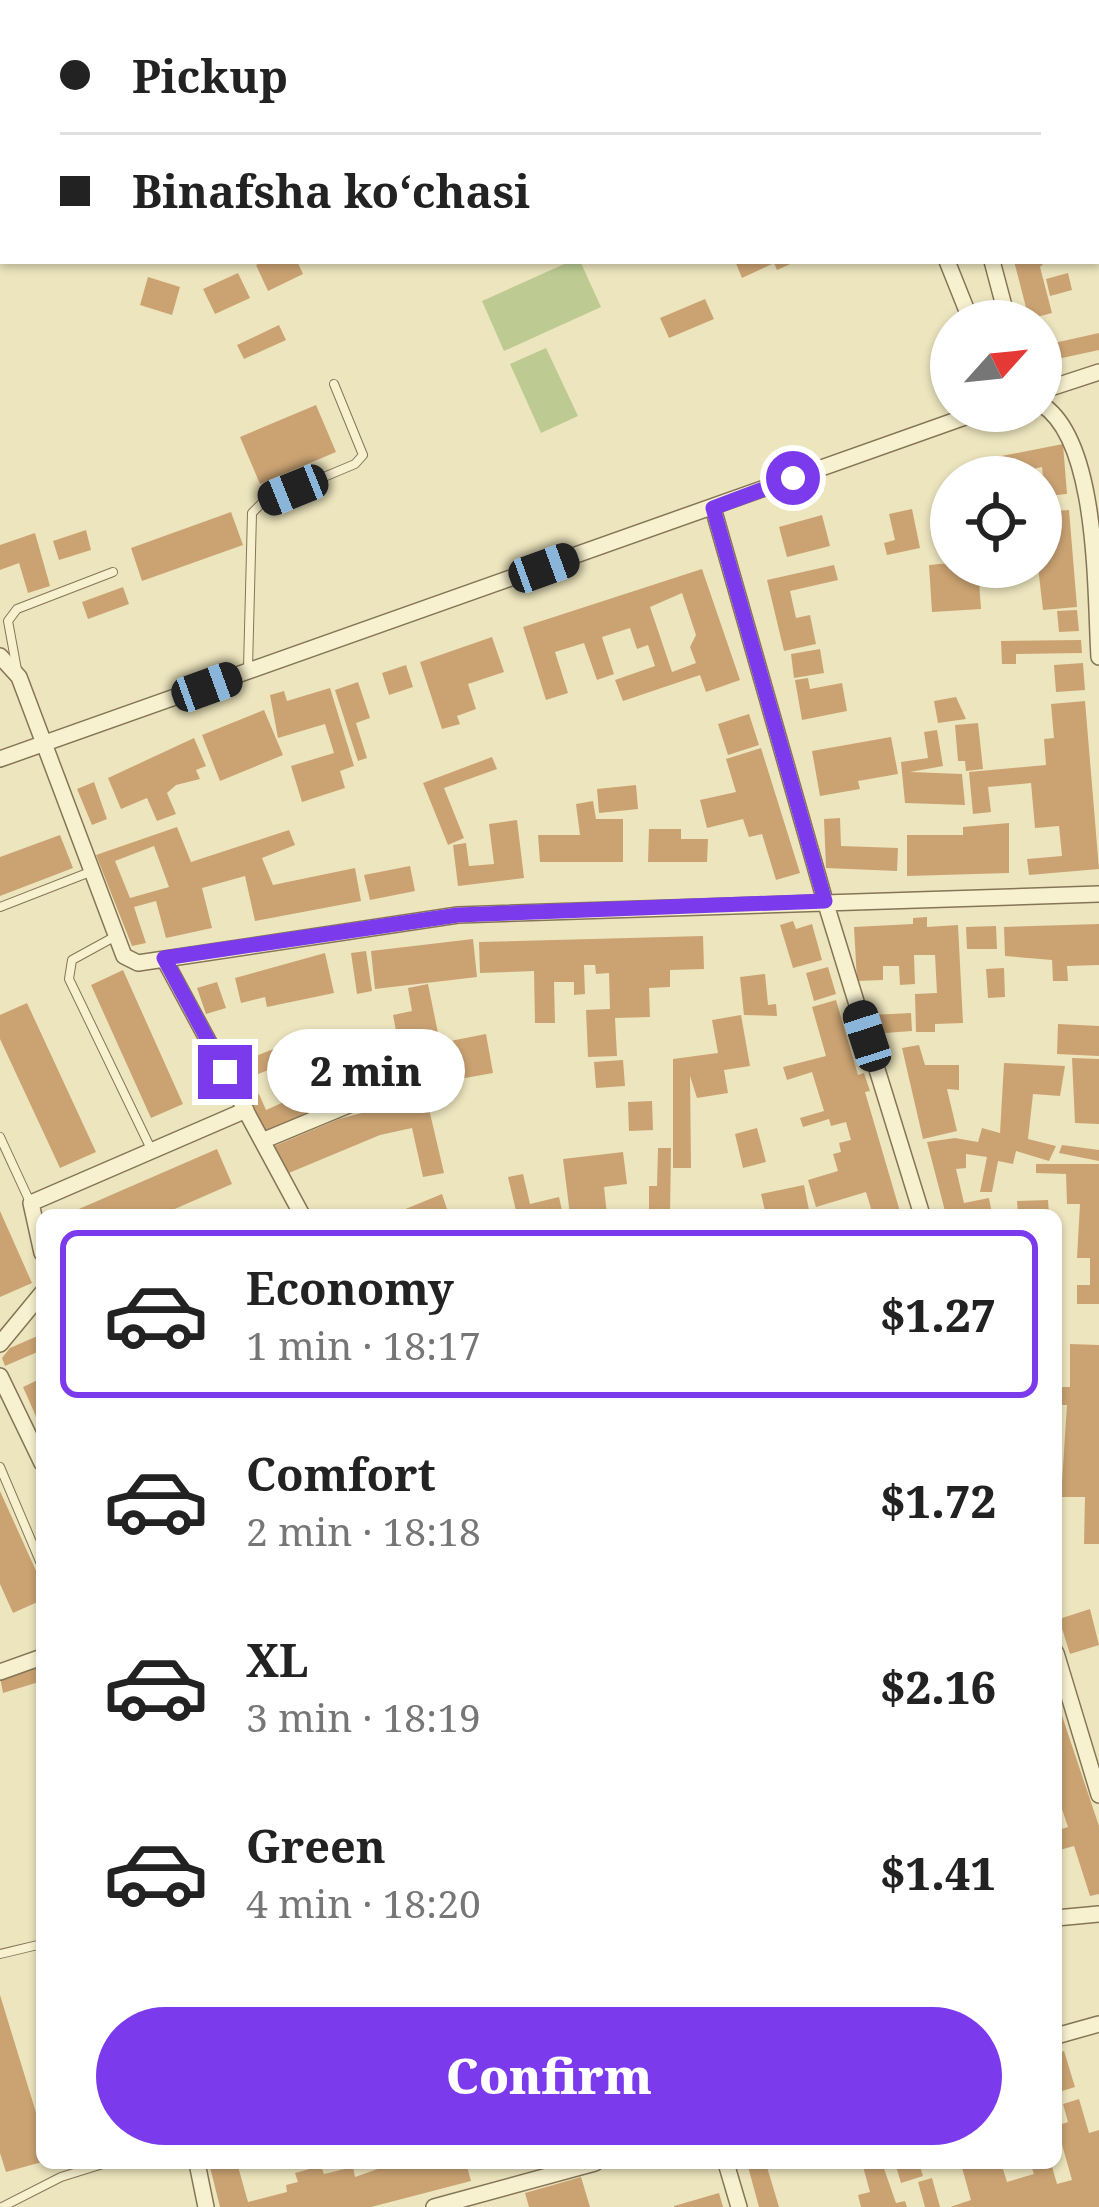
<!DOCTYPE html>
<html lang="en">
<head>
<meta charset="utf-8">
<style>
	body { margin:0; font-family:"Noto Serif",serif; background:#f2f2f2; color:#222; height:100vh; display:flex; flex-direction:column; font-size:45px; white-space:nowrap }
	* { box-sizing:border-box; margin:0 }
	p { font-size:39px; color:#767676 }
	.icon { flex:none; width:66px; height:66px; fill:none; stroke:currentColor; stroke-width:2; stroke-linecap:round; stroke-linejoin:round }
	.map { position:relative; flex:1; overflow:hidden }
	.drawer { position:absolute; left:36px; top:1209px; width:1026px; height:960px; display:flex; flex-direction:column; background:#fff; border-radius:18px; box-shadow:0 3px 9px #0004 }
	.drawer>* { flex:none }
	.banner { position:absolute; left:0px; top:0px; width:1101px; height:264px; box-shadow:0 3px 9px #0004; display:grid; align-content:center; height:264px; padding:0 60px; background:#fff }
	.needle { width:78px; rotate:63deg }
	.fabs { position:absolute; left:930px; top:300px; display:grid; gap:24px }
	.fabs a { display:grid; place-items:center; width:132px; height:132px; border-radius:50%; background:#fff; box-shadow:0 3px 9px #0004; font-size:60px }
	.end { position:absolute; width:54px; height:54px; margin:-27px; border:15px solid #7c3aed; background:#fff; box-shadow:0 0 0 6px #fff }
	.from { border-radius:50% }
	.bubble { position:absolute; height:84px; border-radius:42px; background:#fff; box-shadow:0 3px 9px #0004; font-size:39px; font-weight:800; line-height:84px; text-align:center }
	.car { position:absolute; width:36px; height:72px; margin:-36px -18px; border-radius:15px; box-shadow:0 0 9px 3px #0007; background:linear-gradient(#222 24%,#8ab4d8 0 40%,#222 0 76%,#8ab4d8 0 86%,#222 0) }
	.banner b { display:flex; align-items:center; gap:42px; height:114px; font-size:45px }
	.banner b+b { border-top:3px solid #e0e0e0 }
	.banner i { width:30px; height:30px; background:#222 }
	ul { padding:21px 0 0; list-style:none }
	li { display:flex; align-items:center; gap:36px; height:168px; margin:0 24px 18px; padding:0 36px; border:6px solid transparent; border-radius:18px }
	li div { flex:1 }
	li b { display:block; font-size:45px }
	li em { font-style:normal; font-weight:800 }
	li.selected { border-color:#7c3aed }
	li>.icon { width:108px; height:108px; stroke-width:1.5 }
	.primary-button { display:flex; gap:24px; margin-top:auto; padding:24px 60px }
	.primary-button a { flex:1; height:138px; border-radius:72px; background:#7c3aed; color:#fff; font-size:48px; font-weight:800; line-height:138px; text-align:center }
	.map>svg:first-child { display:block }
</style>
</head>
<body>
<div class="map">
<svg width="1099" height="2207" viewBox="0 0 1099 2207">
	<rect width="100%" height="100%" fill="#ede5be"/>
	<path fill="#bdcb92" d="M571,261H580L601,307L504,351L482,301Z
		M546,348L578,416L541,433L510,364Z"/>
	<path fill="#cba373" fill-rule="evenodd" d="M265,261H297L303,274L268,291L256,265Z
		M735,261H797L777,270L774,263L742,278Z
		M1014,261H1046L1040,267L1052,313L1029,319Z
		M238,273L250,298L215,314L203,289Z
		M1068,273L1072,290L1050,296L1046,279Z
		M148,277L180,287L172,315L140,305Z
		M705,299L714,319L669,338L660,318Z
		M279,325L286,340L244,359L237,345Z
		M1099,333V350L1048,361L1045,345Z
		M316,405L336,452L260,484L240,437Z
		M1063,444L1067,494L1045,496L1042,467L996,477L991,458Z
		M912,509L920,548L887,555L884,543L895,540L889,514Z
		M1069,510L1077,607L1043,610L1038,567L1045,546L1043,512Z
		M231,512L243,545L142,581L131,548Z
		M822,515L830,546L787,557L779,527Z
		M86,530L91,550L59,560L53,541Z
		M35,533L50,586L28,593L19,563L0,570V545Z
		M951,563L978,567L981,609L932,612L929,565Z
		M834,565L838,580L790,591L796,618L810,615L816,644L784,651L767,580Z
		M702,569L740,680L706,692L700,675L623,701L615,680L655,666L648,645L637,649L630,628L602,637L614,674L597,680L584,643L555,652L568,693L546,700L523,627ZM682,593L696,635L690,647L696,663L672,672L650,607Z
		M123,587L129,604L88,619L82,602Z
		M1077,610L1079,631L1059,632L1057,611Z
		M492,637L504,672L468,684L476,709L457,716L460,724L442,729L420,662Z
		M1081,640L1082,653L1016,654V664H1002L1001,641Z
		M820,649L824,673L794,678L791,654Z
		M1083,663L1085,690L1056,692L1054,665Z
		M406,665L413,687L389,695L382,673Z
		M808,678L810,689L842,683L847,711L802,720L795,680Z
		M358,682L370,718L356,723L367,758L358,761L335,690Z
		M330,688L354,766L340,771L345,788L302,802L291,766L334,753L325,724L278,738L270,695L284,691L287,701Z
		M956,697L966,719L938,723L934,701Z
		M1085,701L1099,869L1029,875L1027,859L1062,856L1059,826L1035,828L1031,783L988,787L991,812L973,814L969,772L1046,765L1044,739L1054,738L1051,704Z
		M264,710L283,755L220,781L202,735Z
		M749,714L759,745L728,755L718,724Z
		M978,723L983,769L966,771L965,761H958L955,725Z
		M937,730L943,766L910,772L962,774L965,805L905,803L901,762L928,758L924,732Z
		M891,737L898,774L858,781L860,789L820,796L812,751Z
		M194,738L206,766L196,770L200,779L176,785L167,793L176,814L157,821L147,798L121,809L108,778Z
		M761,748L800,873L776,880L762,834L749,837L743,819L707,828L700,800L736,792L726,759Z
		M492,757L497,769L444,788L464,838L448,845L423,783Z
		M94,782L107,819L92,825L77,789Z
		M636,785L638,809L599,813L597,789Z
		M593,801L596,819H623V862H540L538,835H580L576,804Z
		M840,818L841,846L898,848L897,871L826,868L824,819Z
		M517,820L524,878L458,886L453,845L466,843L469,866L494,864L489,824Z
		M1009,823V873L907,876V835H963V827Z
		M177,827L191,862L289,830L295,845L262,858L273,885L355,868L361,901L255,921L245,876L202,888L212,928L166,938L156,901L134,907L146,943L132,946L96,855ZM154,846L169,887L130,898L115,861Z
		M649,829H681V839H708L707,862H648Z
		M60,835L73,868L0,896V857Z
		M410,866L415,891L370,900L364,875Z
		M927,917V927L958,925L963,1023L935,1024V1032H916L915,994L937,993L935,955H914L915,984L900,985L899,966H883V980L857,981L854,927L913,924V918Z
		M793,921L796,929L812,924L822,960L793,968L780,925Z
		M1099,924V965L1067,966L1068,981H1053L1052,960L1005,956L1004,927Z
		M996,926L997,949H967L966,927Z
		M703,936L704,969L670,970V987L649,988L650,1017L615,1018L617,1056L588,1057L586,1010L610,1009L609,973L596,974L595,965H584L585,994L574,995V982H554L555,1023H535L534,971L480,973L479,942Z
		M473,939L477,977L375,989L371,951Z
		M366,951L372,991L357,994L351,953Z
		M325,953L334,993L267,1007L265,997L241,1003L235,978Z
		M828,967L836,994L814,1001L806,973Z
		M1004,968L1005,997L988,998L986,969Z
		M123,970L183,1104L151,1118L91,985Z
		M765,974L768,1005L776,1004L777,1016L744,1015L740,977Z
		M217,982L226,1008L206,1014L197,988Z
		M428,984L440,1043L486,1034L493,1073L426,1085L422,1063L403,1067L393,1015L412,1011L408,988Z
		M836,1000L858,1075L864,1073L870,1091L865,1092L901,1215H873L866,1192L816,1207L808,1180L838,1171L833,1154L841,1152L839,1143L851,1140L846,1122L831,1126L829,1119L803,1127L800,1118L824,1111L812,1072L787,1080L783,1067L826,1056L812,1007Z
		M27,1003L96,1152L60,1168L0,1039V1015Z
		M911,1013L912,1031L872,1034L871,1015Z
		M741,1015L750,1066L724,1070L728,1093L697,1098L690,1076L691,1168H673V1059L718,1053L712,1020Z
		M1058,1024L1099,1026V1056L1057,1054Z
		M286,1044L293,1060L234,1084L223,1057L239,1051L243,1061Z
		M919,1045L925,1065H959V1090L947,1089L957,1131L923,1139L902,1048Z
		M357,1050L373,1086L261,1135L246,1100L259,1094L266,1110L295,1097L302,1089L297,1077L318,1068L315,1062Z
		M1072,1058L1099,1059V1124L1075,1123Z
		M623,1060L625,1086L596,1088L594,1062Z
		M1004,1063L1065,1066L1060,1096L1033,1094L1028,1139L1056,1146L1049,1161L1016,1151L1013,1164L998,1161L992,1192H980L987,1157L966,1154V1168L956,1169L964,1203L989,1198L992,1214L946,1215L927,1142L955,1138L978,1142L982,1128L1000,1133Z
		M426,1096L444,1173L423,1177L412,1128L380,1135L284,1175L272,1147L339,1119Z
		M652,1101L653,1130L629,1131L628,1102Z
		M757,1128L766,1162L743,1168L735,1134Z
		M1062,1145L1099,1150V1161L1059,1153Z
		M658,1148H671L670,1215H649V1186H657Z
		M217,1149L232,1184L161,1215H65Z
		M623,1152L627,1184L604,1187L607,1215H570L563,1159Z
		M1036,1164H1099V1304H1077V1285H1090V1258H1077L1080,1204H1067L1066,1174L1036,1173Z
		M523,1174L530,1204L559,1197L563,1215H517L508,1177Z
		M804,1185L810,1215H766L761,1194Z
		M442,1194L449,1215H391Z
		M1048,1200L1049,1215H1018L1017,1201Z
		M0,1211L32,1283L0,1297Z
		M42,1334V1350L5,1366L2,1358L10,1348Z
		M1070,1344L1099,1345V1544H1084L1085,1497H1061L1067,1405H1056V1387H1070Z
		M42,1378V1430L23,1387Z
		M0,1491L42,1584V1600L13,1613L0,1584Z
		M1090,1609L1099,1645L1070,1654L1059,1619Z
		M42,1664V1681L3,1693L0,1677Z
		M1056,1698L1099,1826V1894L1090,1896L1074,1846L1056,1851V1831L1068,1827L1056,1791Z
		M0,1995L42,2132V2162L6,2172L0,2153Z
		M1064,2051L1075,2087L1056,2093V2053Z
		M1079,2099L1089,2133L1099,2130V2207H950L971,2200L961,2164L966,2163H1001L1007,2182L1034,2174L1030,2163H1051L1057,2184L1072,2180L1061,2141L1056,2142V2126L1068,2122L1063,2104Z
		M209,2163H237L248,2202L287,2192L286,2185L298,2182L295,2173L321,2166L324,2174L353,2167L355,2177L395,2163H466L471,2181L371,2207H220Z
		M747,2163H776L767,2167L779,2207H759Z
		M862,2163H882L896,2203L905,2201L907,2207H861L858,2195L870,2192Z
		M895,2163H919L923,2176L901,2183Z
		M581,2177L590,2207H529L525,2193Z
		M932,2178L940,2207H925L918,2182Z
		M719,2193L723,2207H674V2206Z"/>
	<g fill="none" stroke-linecap="round" stroke-linejoin="round">
		<g stroke="#857557" stroke-width="10">
			<path id="service" d="M151,3L152,0
				M248,668L252,513L262,503L355,464L363,455L334,384
				M17,670L8,621L17,609L113,572
				M0,907L90,872
				M114,937L72,960L69,979L152,1151
				M0,1137L30,1202
				M0,1467L42,1566
				M0,1954L42,1944
				M2,2207L61,2177L106,2163"/>
		</g>
		<g stroke="#857557" stroke-width="18">
			<path id="minor" d="M837,0L838,3
				M921,0L922,3
				M947,261L971,321
				M992,261L1008,321
				M1041,391L1099,372
				M1041,404C1099,440 1095,592 1099,657
				M713,508L825,901L922,1215
				M0,656L19,677L124,956L138,963L458,915L1099,894
				M0,759L982,411
				M164,959L302,1215
				M262,1141L409,1080
				M42,1253L31,1203L246,1110
				M0,1344L42,1293
				M0,1376L42,1463
				M1056,1653L1099,1795
				M0,1672L42,1657
				M1056,1918L1099,1914
				M1056,2036L1099,2024
				M197,2163L206,2207
				M726,2163L739,2207
				M434,2207L595,2163"/>
		</g>
		<use href="#service" stroke="#f8f1d0" stroke-width="8"/>
		<use href="#minor" stroke="#f8f1d0" stroke-width="15"/>
	</g>
	<g fill="none" stroke-linecap="round" stroke-linejoin="round">
		<path stroke="#7c3aed" stroke-width="15" d="M225,1072L164,958L458,915L825,901L713,508L793,478"/>
	</g>
</svg>
<div class="fabs">
<a><svg class="needle" viewBox="-14 -14 28 28"><path d="M0-13l5 13h-10z" fill="#e53935"/><path d="M0 13l5-13h-10z" fill="#767676"/></svg></a>
<a><svg class="icon" aria-label="locate" viewBox="0 0 24 24"><circle cx="12" cy="12" r="6"/><path d="M12 2v4M12 18v4M2 12h4M18 12h4"/></svg></a>
</div>
<i class="end from" style="left:793px;top:478px"></i>
<i class="end" style="left:225px;top:1072px"></i>
<div class="bubble" style="left:267px;top:1029px;width:198px">2 min</div>
<i class="car" style="left:293px;top:490px;rotate:248deg"></i>
<i class="car" style="left:544px;top:568px;rotate:70deg"></i>
<i class="car" style="left:207px;top:687px;rotate:70deg"></i>
<i class="car" style="left:867px;top:1036px;rotate:342deg"></i>
<div class="banner">
<b><i class="from"></i>Pickup</b>
<b><i></i>Binafsha koʻchasi</b>
</div>
<section class="drawer">
<ul>
<li class="selected"><svg class="icon" aria-label="car" viewBox="0 0 24 24"><path d="M5 17H2v-5l4-1 3-4h7l3 4 3 1v5h-3M9 17h6M6 11h13"/><circle cx="7" cy="17" r="2"/><circle cx="17" cy="17" r="2"/></svg><div><b>Economy</b><p>1 min · 18:17</p></div><em>$1.27</em></li>
<li><svg class="icon" aria-label="car" viewBox="0 0 24 24"><path d="M5 17H2v-5l4-1 3-4h7l3 4 3 1v5h-3M9 17h6M6 11h13"/><circle cx="7" cy="17" r="2"/><circle cx="17" cy="17" r="2"/></svg><div><b>Comfort</b><p>2 min · 18:18</p></div><em>$1.72</em></li>
<li><svg class="icon" aria-label="car" viewBox="0 0 24 24"><path d="M5 17H2v-5l4-1 3-4h7l3 4 3 1v5h-3M9 17h6M6 11h13"/><circle cx="7" cy="17" r="2"/><circle cx="17" cy="17" r="2"/></svg><div><b>XL</b><p>3 min · 18:19</p></div><em>$2.16</em></li>
<li><svg class="icon" aria-label="car" viewBox="0 0 24 24"><path d="M5 17H2v-5l4-1 3-4h7l3 4 3 1v5h-3M9 17h6M6 11h13"/><circle cx="7" cy="17" r="2"/><circle cx="17" cy="17" r="2"/></svg><div><b>Green</b><p>4 min · 18:20</p></div><em>$1.41</em></li>
</ul>
<div class="primary-button"><a>Confirm</a></div>
</section>
</div>
</body>
</html>
